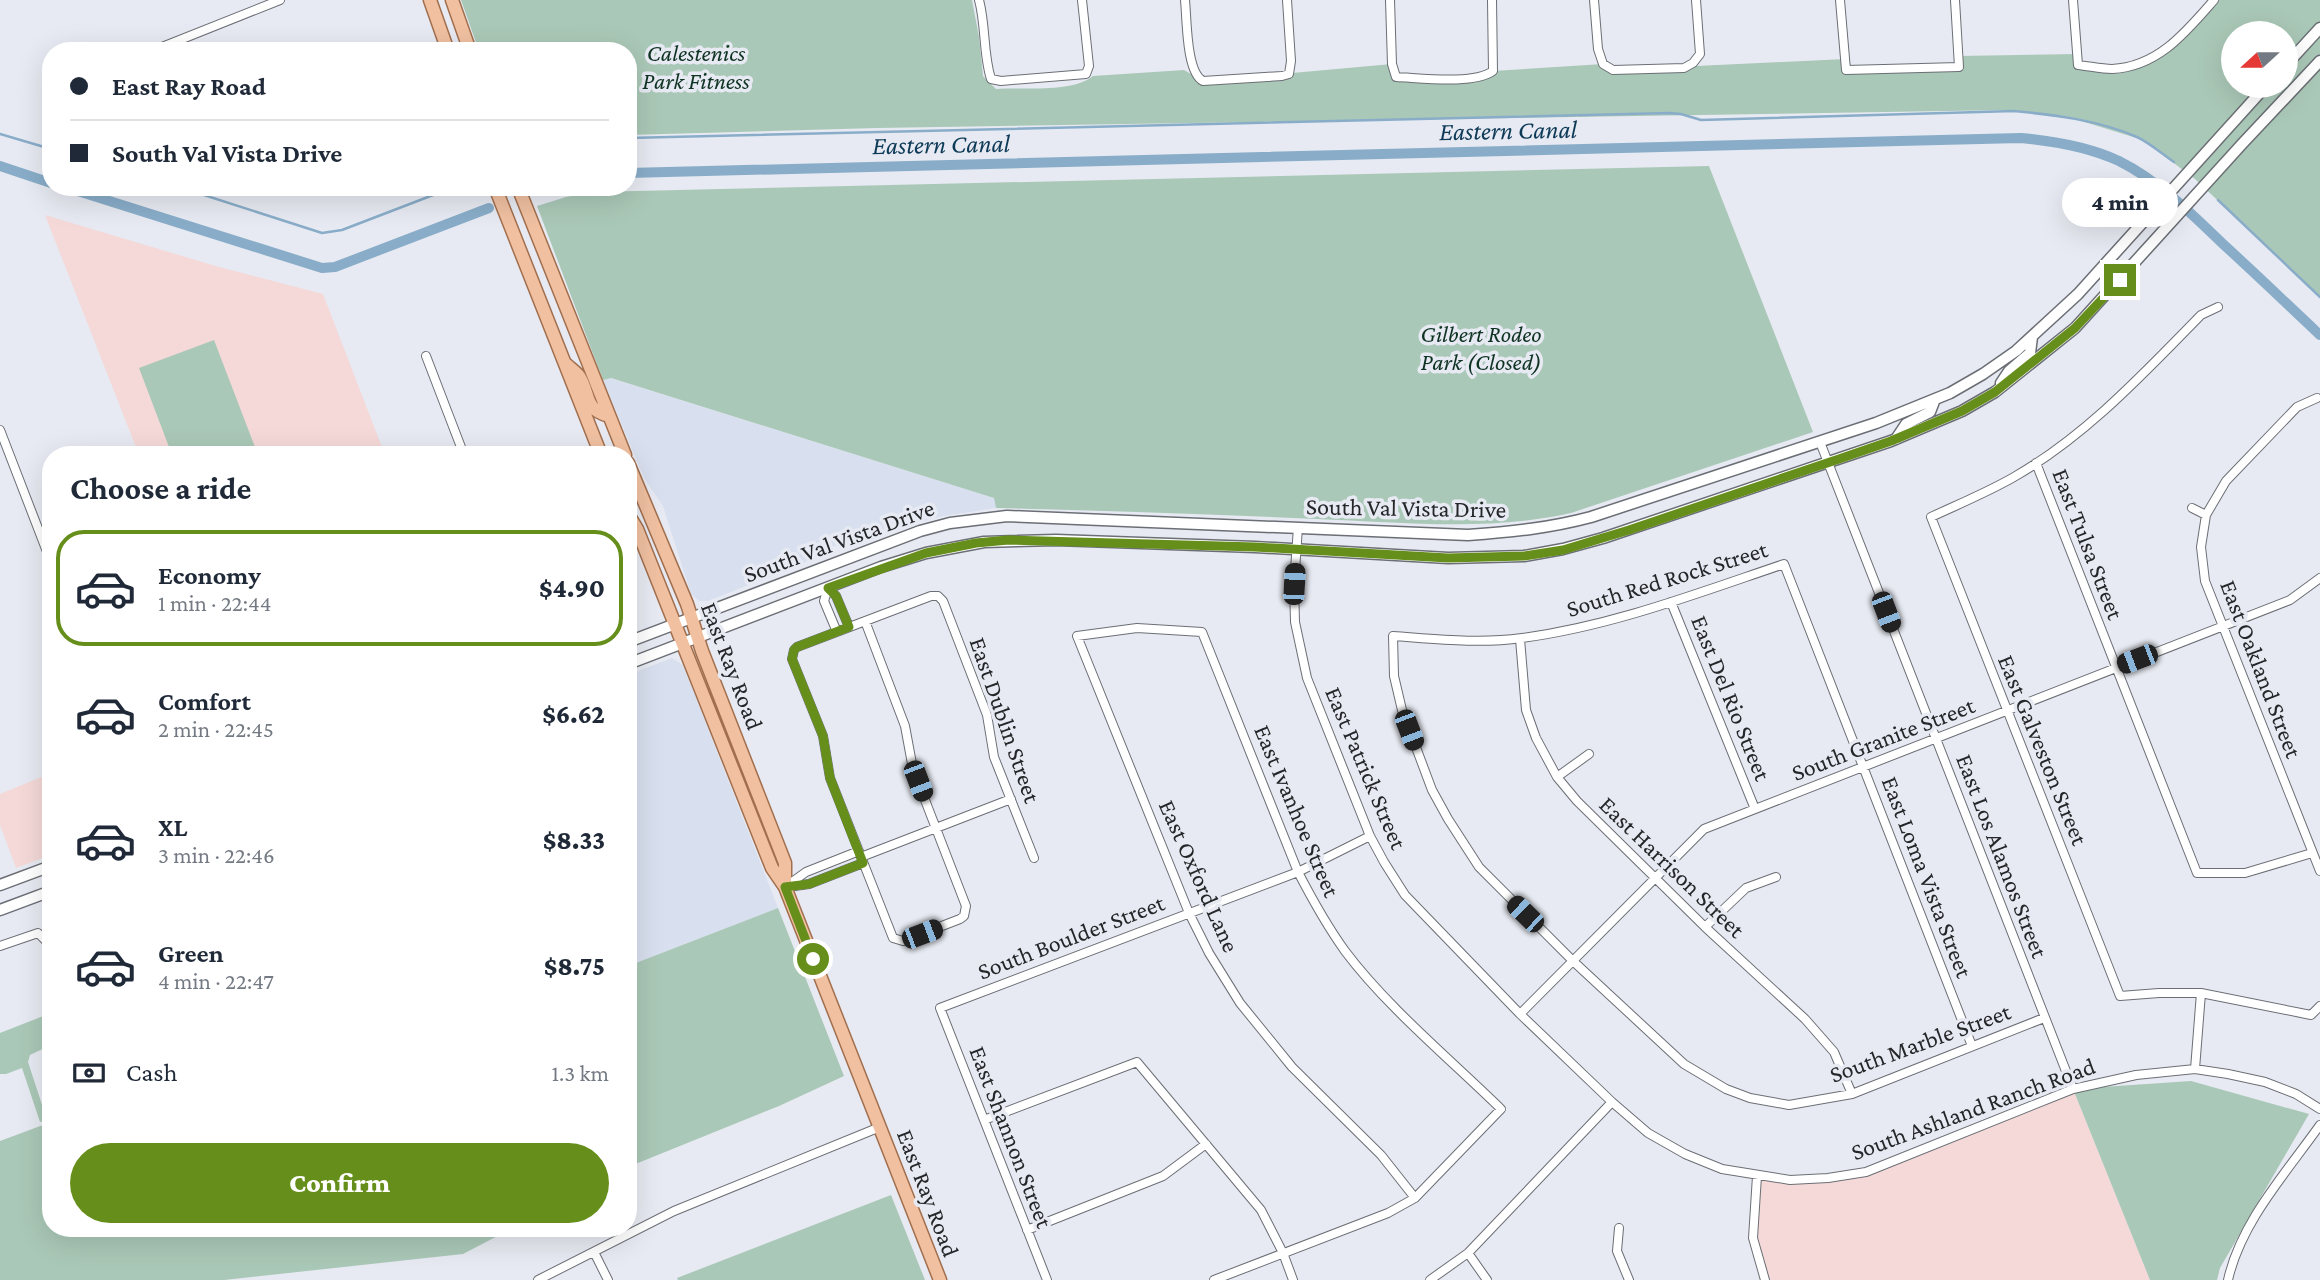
<!DOCTYPE html>
<html lang="en">
<head>
<meta charset="utf-8">
<style>
	body { margin:0; font-family:"Crimson Pro",serif; background:#f2f2f3; color:#1f2937; height:100vh; display:flex; flex-direction:column; font-size:26px; white-space:nowrap }
	* { box-sizing:border-box; margin:0 }
	p { font-size:23px; color:#747a83 }
	.icon { flex:none; width:38px; height:38px; fill:none; stroke:currentColor; stroke-width:2; stroke-linecap:round; stroke-linejoin:round }
	.map { position:relative; flex:1; overflow:hidden }
	.sheet { position:absolute; left:42px; top:446px; width:595px; height:791px; display:flex; flex-direction:column; background:#fff; border-radius:28px; box-shadow:0 7px 28px #0002 }
	.sheet>* { flex:none }
	.guide { position:absolute; left:42px; top:42px; width:595px; height:154px; border-radius:28px; box-shadow:0 7px 28px #0002; display:grid; align-content:center; height:154px; padding:0 28px; background:#fff }
	.needle { width:46px; rotate:249deg }
	.fabs { position:absolute; left:2221px; top:21px; display:grid; gap:14px }
	.fabs a { display:grid; place-items:center; width:77px; height:77px; border-radius:50%; background:#fff; box-shadow:0 7px 28px #0002; font-size:35px }
	.end { position:absolute; width:32px; height:32px; margin:-16px; border:9px solid #668e1b; background:#fff; box-shadow:0 0 0 4px #fff }
	.from { border-radius:50% }
	.bubble { position:absolute; height:49px; border-radius:24px; background:#fff; box-shadow:0 7px 28px #0002; font-size:23px; font-weight:800; line-height:49px; text-align:center }
	.car { position:absolute; width:21px; height:42px; margin:-21px -10px; border-radius:9px; box-shadow:0 0 5px 2px #0007; background:linear-gradient(#222 24%,#8ab4d8 0 40%,#222 0 76%,#8ab4d8 0 86%,#222 0) }
	.guide b { display:flex; align-items:center; gap:24px; height:66px; font-size:26px }
	.guide b+b { border-top:2px solid #e0e1e3 }
	.guide i { width:18px; height:18px; background:#1f2937 }
	ul { padding:0; list-style:none }
	li { display:flex; align-items:center; gap:21px; height:116px; margin:0 14px 10px; padding:0 14px; border:4px solid transparent; border-radius:28px }
	li div { flex:1 }
	li b { display:block; font-size:26px }
	li em { font-style:normal; font-weight:800 }
	li.on { border-color:#668e1b }
	li>.icon { width:63px; height:63px; stroke-width:1.5 }
	h2 { padding:0 28px; font-size:32px; line-height:84px }
	.pay { display:flex; align-items:center; gap:18px; height:77px; padding:0 28px; font-size:26px }
	.pay p { margin-inline-start:auto }
	.action { display:flex; gap:14px; margin-top:auto; padding:14px 28px }
	.action a { flex:1; height:80px; border-radius:42px; background:#668e1b; color:#fff; font-size:28px; font-weight:800; line-height:80px; text-align:center }
	.map>svg:first-child { display:block }
</style>
</head>
<body>
<div class="map">
<svg width="2320" height="1280" viewBox="0 0 2320 1280">
	<rect width="100%" height="100%" fill="#e7eaf2"/>
	<path fill="#d8dfee" d="M610,378L994,498L996,508L943,516L845,542L827,549L800,565L708,601H699L691,594L663,506L644,478L603,380Z
		M672,658L683,665L778,908L628,966V675Z"/>
	<path fill="#f4d9d8" d="M45,215L219,267L323,294L385,455H139Z
		M51,773V855L16,868L0,825V794Z
		M2073,1089L2150,1280H1765L1753,1238L1757,1176L1790,1180L1866,1172Z"/>
	<path fill="#aac8b7" fill-rule="evenodd" d="M461,0H972L979,37L983,76L996,89C1024,87 1072,93 1093,76L1184,70L1203,81L1392,64L1396,77L1465,78L1493,71L1603,64L1613,70L1845,59L1846,69L1958,67V56L2078,54L2079,65L2113,69L2153,60L2214,0H2320V297L2195,179L2143,140L2065,116L2008,110L877,128L628,135V51H479ZM2233,33H2286V86H2233Z
		M1709,166L1813,432L1571,513C1487,532 1401,522 1316,519C1209,514 1103,511 996,508L994,498L611,378L603,380L537,206L566,197L594,192Z
		M214,340L258,455H149L169,447L139,368Z
		M778,908L844,1076L779,1106L628,1167V966Z
		M51,1013V1045L30,1055L28,1062L47,1120L40,1122L22,1068L6,1074H0V1033Z
		M2191,1081L2309,1114L2220,1268L2217,1280H2150L2073,1089Z
		M51,1122V1228L511,1229L463,1254L224,1280H0V1141Z
		M891,1195L925,1280H678L677,1278Z"/>
	<g fill="none" stroke-linecap="round" stroke-linejoin="round">
		<path stroke="#89adc9" stroke-width="2.5" d="M0,134L51,149
			M628,138L1669,113L1681,114L1701,120L2014,111C2055,115 2098,120 2137,137C2150,143 2162,154 2174,162
			M179,187L322,233L342,230L454,187
			M2218,200L2320,297"/>
		<path stroke="#89adc9" stroke-width="10" d="M0,166L51,183
			M628,173L2021,138C2054,141 2089,147 2119,161C2159,181 2192,214 2223,244C2256,274 2288,305 2320,335
			M65,187L322,268L335,267L489,208
			M534,191L543,187"/>
		<g stroke="#6b6f75" stroke-width="10">
			<path id="minor" d="M979,0C986,26 983,54 991,79L1001,81L1086,74L1089,66L1082,0
				M1185,0C1187,19 1186,72 1203,81L1282,76L1289,74L1291,61L1287,0
				M1390,0L1392,64L1396,77C1421,78 1473,85 1493,71L1492,0
				M1594,0L1598,49L1603,64L1613,70L1684,68L1693,63L1700,54L1696,0
				M1840,0L1846,70L1959,67L1955,0
				M2073,0L2078,65C2089,66 2101,69 2112,69C2158,67 2186,32 2214,0
				M152,51L280,0
				M2218,307L2201,315C2144,373 2086,436 2014,477C1988,492 1959,504 1931,517L2120,996L2159,993H2201L2311,1015L2320,1006
				M426,356L464,455
				M2317,398L2297,407L2226,481L2206,515L2201,547L2205,581L2320,871
				M0,430L51,562
				M1820,442L2073,1089
				M2036,463L2197,873H2245L2312,853
				M2192,508L2206,515
				M1298,527L1294,585L1295,622L1307,678L1370,836L1384,862L1405,895L1520,1014L1612,1102L1648,1133L1685,1154L1722,1169L1790,1180L1828,1178L1866,1172L2073,1089L2136,1075L2195,1069L2228,1074L2265,1082L2296,1094L2320,1109
				M1671,602L1755,809
				M865,621L905,726L913,769L966,906L964,916L960,919L903,941L893,938L830,778L823,736L792,659L794,650L797,647L931,596H938L943,601L987,715L994,757L1034,858
				M837,632L824,601L828,588L836,596L849,627
				M1520,639L1526,710L1536,738L1557,777L1577,801L1705,927L1805,1019L1834,1052L1852,1094
				M1557,777L1589,754
				M861,857L1011,799
				M785,887L806,872L859,851
				M788,887L809,884L863,863
				M1705,927L1746,888L1776,877
				M0,946L38,933L46,941L51,954
				M1520,1014L1704,829L2290,600L2320,578
				M1972,1046L1784,564C1698,593 1612,626 1522,638C1479,644 1436,639 1393,636L1394,676L1402,710L1432,790L1448,819L1479,867L1574,962L1684,1064L1726,1089L1750,1098L1789,1105L1852,1094L2044,1018
				M2195,1069L2201,993
				M984,1120L1137,1062L1261,1210L1283,1253L1293,1280
				M1757,1176L1753,1238L1765,1280
				M1619,1228L1617,1251L1629,1280
				M1027,1230L1163,1176L1206,1144
				M594,1252L608,1280
				M1468,1253L1487,1280
				M538,1280L674,1211L880,1127
				M1047,1280L940,1008L1298,872L1370,836
				M1214,1280L1388,1213L1415,1198L1501,1109C1451,1060 1386,1006 1345,951C1327,926 1312,899 1298,872L1202,632L1137,628L1077,636L1189,913L1209,953L1240,1003L1292,1067L1381,1155L1415,1198
				M1430,1280L1468,1253L1612,1102
				M2228,1280C2241,1222 2286,1173 2320,1125"/>
		</g>
		<g stroke="#6b6f75" stroke-width="13">
			<path id="secondary" d="M2286,65L2320,28
				M2001,383L2009,371L2030,353L2032,337
				M1896,439L1906,424L1930,412L1935,399
				M628,642L920,531L950,523L1007,516L1468,535C1511,532 1550,528 1591,517L1876,423L1950,393L1983,374L2016,351L2078,294L2266,86
				M628,664L881,567L926,553L984,542L1056,540L1255,547L1448,558L1524,556L1563,549L1603,538L1891,441L1962,411L1995,392L2075,328L2242,144L2320,61
				M0,885L51,866
				M0,910L51,891"/>
		</g>
		<g stroke="#a26f4e" stroke-width="15">
			<path id="primary" d="M430,0L448,51
				M452,0L470,51
				M495,187L601,455
				M518,187L625,455
				M566,364C570,368 576,372 579,376C591,395 583,409 609,416
				M628,463L687,604L702,651L785,863V887
				M628,514L637,529L772,868L785,887L940,1280"/>
		</g>
		<use href="#minor" stroke="#fff" stroke-width="8"/>
		<use href="#secondary" stroke="#fff" stroke-width="10"/>
		<use href="#primary" stroke="#f0c0a1" stroke-width="12"/>
	</g>
	<g fill="none" stroke-linecap="round" stroke-linejoin="round">
		<path stroke="#668e1b" stroke-width="9" d="M813,959L785,887L809,884L863,863L830,778L823,736L792,659L794,650L797,647L849,627L836,596L828,588L926,553L976,543L1008,540L1255,547L1448,558L1524,556L1563,550L1629,530L1839,459L1891,441L1962,411L1995,392L2075,328L2120,280"/>
	</g>
	<g text-anchor="middle" stroke-width="7" stroke-linejoin="round" paint-order="stroke">
		<g font-size="24" font-style="italic" fill="#0f3323" stroke="#e7eaf2">
			<text x="696" y="61">Calestenics<tspan x="696" dy="28">Park Fitness</tspan></text>
			<text x="1481" y="342">Gilbert Rodeo<tspan x="1481" dy="28">Park (Closed)</tspan></text>
		</g>
		<g font-size="24" fill="#252629" stroke="#e7eaf2">
			<text transform="translate(1406 508) rotate(1)" y="8">South Val Vista Drive</text>
			<text transform="translate(839 541) rotate(-20)" y="8">South Val Vista Drive</text>
			<text transform="translate(2088 544) rotate(69)" y="8">East Tulsa Street</text>
			<text transform="translate(1667 579) rotate(-17)" y="8">South Red Rock Street</text>
			<text transform="translate(732 666) rotate(69)" y="8">East Ray Road</text>
			<text transform="translate(2261 669) rotate(69)" y="8">East Oakland Street</text>
			<text transform="translate(1731 698) rotate(68)" y="8">East Del Rio Street</text>
			<text transform="translate(1005 720) rotate(71)" y="8">East Dublin Street</text>
			<text transform="translate(1883 739) rotate(-21)" y="8">South Granite Street</text>
			<text transform="translate(2043 750) rotate(68)" y="8">East Galveston Street</text>
			<text transform="translate(1366 768) rotate(67)" y="8">East Patrick Street</text>
			<text transform="translate(1297 811) rotate(67)" y="8">East Ivanhoe Street</text>
			<text transform="translate(2002 856) rotate(69)" y="8">East Los Alamos Street</text>
			<text transform="translate(1672 867) rotate(44)" y="8">East Harrison Street</text>
			<text transform="translate(1199 876) rotate(66)" y="8">East Oxford Lane</text>
			<text transform="translate(1927 877) rotate(69)" y="8">East Loma Vista Street</text>
			<text transform="translate(1071 937) rotate(-21)" y="8">South Boulder Street</text>
			<text transform="translate(1920 1043) rotate(-20)" y="8">South Marble Street</text>
			<text transform="translate(1973 1109) rotate(-20)" y="8">South Ashland Ranch Road</text>
			<text transform="translate(1011 1137) rotate(69)" y="8">East Shannon Street</text>
			<text transform="translate(928 1193) rotate(69)" y="8">East Ray Road</text>
		</g>
		<g font-size="26" font-style="italic" fill="#0d3a57" stroke="#e7eaf2">
			<text transform="translate(1508 130) rotate(-1)" y="9">Eastern Canal</text>
			<text transform="translate(941 144) rotate(-1)" y="9">Eastern Canal</text>
		</g>
	</g>
</svg>
<div class="fabs">
<a><svg class="needle" viewBox="-14 -14 28 28"><path d="M0-13l5 13h-10z" fill="#e53935"/><path d="M0 13l5-13h-10z" fill="#747a83"/></svg></a>
</div>
<i class="end from" style="left:813px;top:959px"></i>
<i class="end" style="left:2120px;top:280px"></i>
<div class="bubble" style="left:2062px;top:178px;width:116px">4 min</div>
<i class="car" style="left:1294px;top:584px;rotate:3deg"></i>
<i class="car" style="left:1886px;top:612px;rotate:159deg"></i>
<i class="car" style="left:2137px;top:659px;rotate:249deg"></i>
<i class="car" style="left:1409px;top:730px;rotate:159deg"></i>
<i class="car" style="left:918px;top:781px;rotate:159deg"></i>
<i class="car" style="left:1525px;top:914px;rotate:314deg"></i>
<i class="car" style="left:922px;top:934px;rotate:69deg"></i>
<div class="guide">
<b><i class="from"></i>East Ray Road</b>
<b><i></i>South Val Vista Drive</b>
</div>
<section class="sheet">
<h2>Choose a ride</h2>
<ul>
<li class="on"><svg class="icon" aria-label="car" viewBox="0 0 24 24"><path d="M5 17H2v-5l4-1 3-4h7l3 4 3 1v5h-3M9 17h6M6 11h13"/><circle cx="7" cy="17" r="2"/><circle cx="17" cy="17" r="2"/></svg><div><b>Economy</b><p>1 min · 22:44</p></div><em>$4.90</em></li>
<li><svg class="icon" aria-label="car" viewBox="0 0 24 24"><path d="M5 17H2v-5l4-1 3-4h7l3 4 3 1v5h-3M9 17h6M6 11h13"/><circle cx="7" cy="17" r="2"/><circle cx="17" cy="17" r="2"/></svg><div><b>Comfort</b><p>2 min · 22:45</p></div><em>$6.62</em></li>
<li><svg class="icon" aria-label="car" viewBox="0 0 24 24"><path d="M5 17H2v-5l4-1 3-4h7l3 4 3 1v5h-3M9 17h6M6 11h13"/><circle cx="7" cy="17" r="2"/><circle cx="17" cy="17" r="2"/></svg><div><b>XL</b><p>3 min · 22:46</p></div><em>$8.33</em></li>
<li><svg class="icon" aria-label="car" viewBox="0 0 24 24"><path d="M5 17H2v-5l4-1 3-4h7l3 4 3 1v5h-3M9 17h6M6 11h13"/><circle cx="7" cy="17" r="2"/><circle cx="17" cy="17" r="2"/></svg><div><b>Green</b><p>4 min · 22:47</p></div><em>$8.75</em></li>
</ul>
<div class="pay"><svg class="icon" aria-label="cash" viewBox="0 0 24 24"><path d="M3 7h18v10H3z"/><circle cx="12" cy="12" r="2"/></svg>Cash<p>1.3 km</p></div>
<div class="action"><a>Confirm</a></div>
</section>
</div>
</body>
</html>
